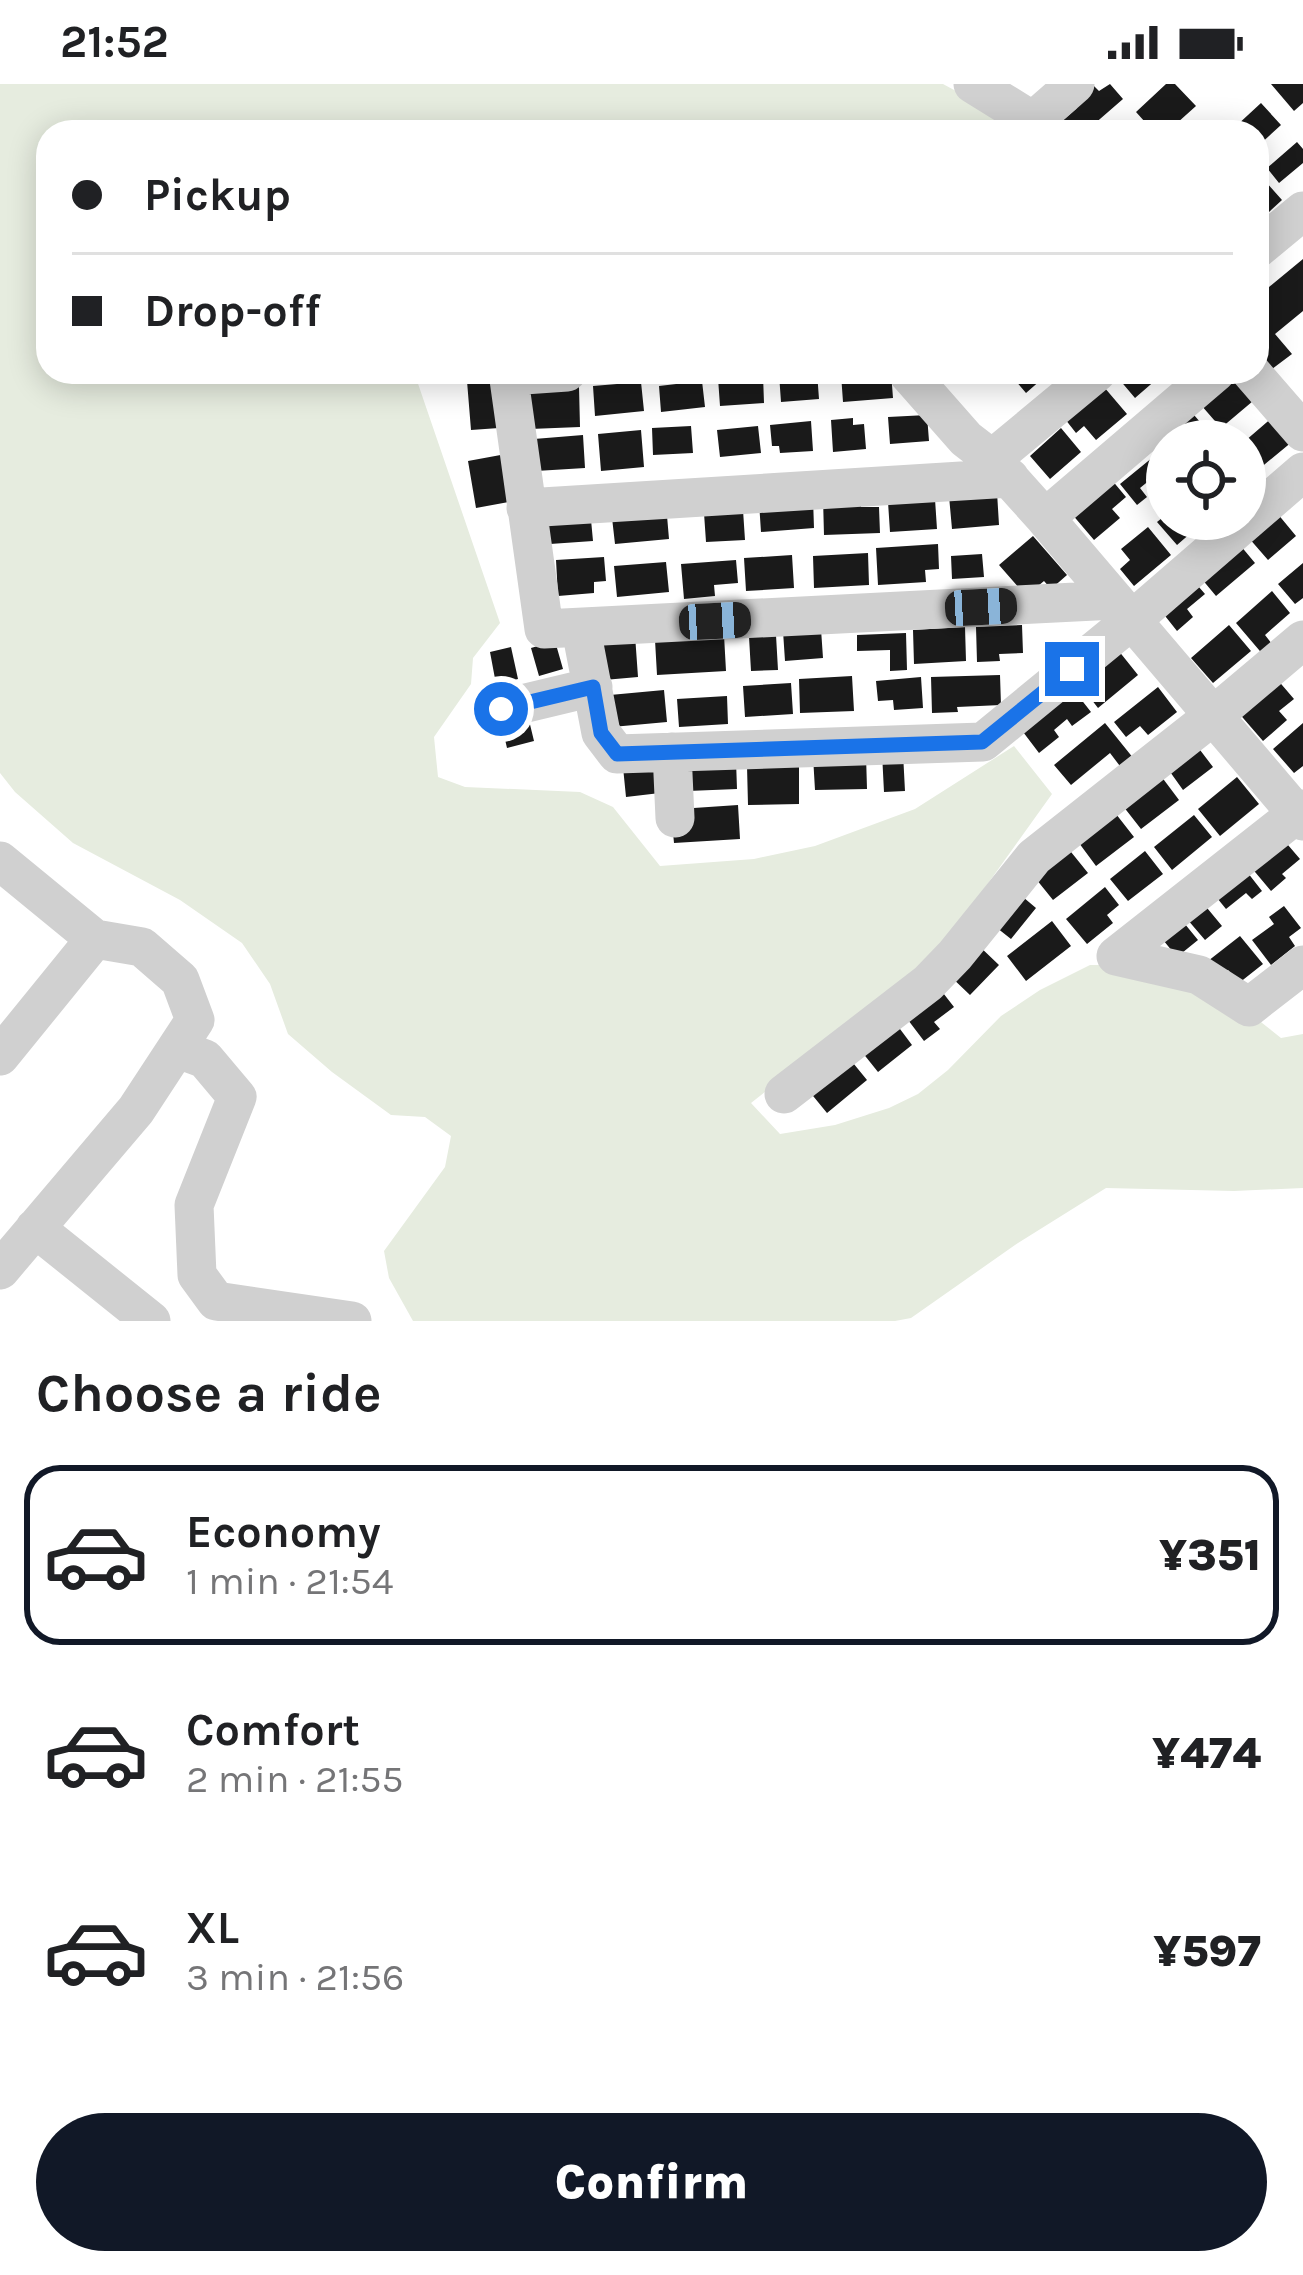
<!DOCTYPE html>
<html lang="en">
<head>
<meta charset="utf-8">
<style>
	body { margin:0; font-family:Karla,sans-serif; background:#f6f6f6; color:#202124; height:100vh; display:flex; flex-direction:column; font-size:45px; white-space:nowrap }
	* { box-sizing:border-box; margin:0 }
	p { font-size:39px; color:#757577 }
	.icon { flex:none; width:66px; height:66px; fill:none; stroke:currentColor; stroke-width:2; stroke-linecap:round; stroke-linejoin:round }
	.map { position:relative; height:1237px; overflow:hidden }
	.sheet { display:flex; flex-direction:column; background:#fff; flex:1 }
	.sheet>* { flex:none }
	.hud { position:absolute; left:36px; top:36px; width:1233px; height:264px; border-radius:36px; box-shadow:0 6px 30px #0003; display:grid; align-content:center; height:264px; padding:0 36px; background:#fff }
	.tools { position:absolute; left:1146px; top:336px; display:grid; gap:24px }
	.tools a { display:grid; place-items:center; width:120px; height:120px; border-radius:50%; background:#fff; box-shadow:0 6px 30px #0003; font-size:60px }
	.end { position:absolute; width:54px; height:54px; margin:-27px; border:15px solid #1a73e8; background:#fff; box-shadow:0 0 0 6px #fff }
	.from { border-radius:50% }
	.car { position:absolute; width:36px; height:72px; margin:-36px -18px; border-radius:15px; box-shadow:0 0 9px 3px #0007; background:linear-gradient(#222 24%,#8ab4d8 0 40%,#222 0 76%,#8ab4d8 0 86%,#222 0) }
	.hud b { display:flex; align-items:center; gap:42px; height:114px; font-size:45px }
	.hud b+b { border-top:3px solid #e0e0e0 }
	.hud i { width:30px; height:30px; background:#202124 }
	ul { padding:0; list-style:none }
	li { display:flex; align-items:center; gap:36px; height:180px; margin:0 24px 18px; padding:0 12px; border:6px solid transparent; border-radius:36px }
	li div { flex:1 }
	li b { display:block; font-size:45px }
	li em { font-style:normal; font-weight:800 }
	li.active { border-color:#111827 }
	li>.icon { width:108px; height:108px; stroke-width:1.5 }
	h2 { padding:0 36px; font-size:54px; line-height:144px }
	.cta { display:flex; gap:24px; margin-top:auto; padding:24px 36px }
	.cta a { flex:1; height:138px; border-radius:72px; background:#111827; color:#fff; font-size:48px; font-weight:800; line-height:138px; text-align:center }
	.status { display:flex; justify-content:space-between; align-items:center; height:84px; padding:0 60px; background:#fff; direction:ltr }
	.status svg { height:33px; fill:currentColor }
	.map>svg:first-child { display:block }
</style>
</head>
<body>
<div class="status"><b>21:52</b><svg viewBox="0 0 49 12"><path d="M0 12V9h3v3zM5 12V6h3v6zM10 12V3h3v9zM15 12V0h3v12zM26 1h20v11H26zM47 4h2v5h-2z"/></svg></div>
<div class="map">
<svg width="1303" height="1237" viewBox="0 0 1303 1237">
	<rect width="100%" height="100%" fill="#fff"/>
	<path fill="#e6ecdf" d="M0,0H943L1015,39L1020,48H48V288H414L500,539L473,574L471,600L434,653L438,693L465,703L580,708L613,723L660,782L754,775L815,762L915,725L1014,662L1052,710L946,858L897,903L751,1019L780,1050L835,1041L889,1024L918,1010L948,986L1001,932L1040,906L1090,881H1118L1252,931L1281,954L1303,950V1104L1234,1107L1106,1104L1015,1161L911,1234L895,1237H413L389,1194L384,1167L445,1083L451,1052L425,1033L391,1031L332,988L288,950L270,900L242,859L180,816L73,759L15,708L0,689Z"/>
	<path fill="#1a1a1a" d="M1092,0L1099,7L1110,0L1123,15L1085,48H1071L1062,37L1076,25Z
		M1166,0H1175L1196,22L1167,48H1154L1136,28Z
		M1271,0H1303V19L1294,27Z
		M1261,19L1281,41L1257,63V48H1240L1235,43Z
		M1297,58L1303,65V79L1279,99L1267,84Z
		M1257,88L1282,116L1257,139Z
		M1303,175V227L1275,250L1292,270L1272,285L1257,267V213Z
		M817,288L819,315L781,318L779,290Z
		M865,288H891L893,314L843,318L841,290Z
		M1008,288H1050L1026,309Z
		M1113,288H1165L1135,314Z
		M763,291L764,319L720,322L718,294Z
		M1233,294L1253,317L1221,344L1201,321Z
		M494,295L499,344L471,346L467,297Z
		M702,297L705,323L661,328L659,302Z
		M641,298L644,327L595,332L593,302Z
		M579,303L580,343L530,345L528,305Z
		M1104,303L1127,330L1096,356L1084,342L1076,349L1065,335Z
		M927,331L929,357L890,360L888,333Z
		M1194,331L1207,346L1193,357H1167V368L1160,360Z
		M1273,333L1293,357L1259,385L1245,369V357Z
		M853,334V341L864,340L866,365L833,368L831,336Z
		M811,337L813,367L780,369L779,362H772L770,341Z
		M691,342L693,369L653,371L652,344Z
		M758,342L761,369L720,373L717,346Z
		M1061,344L1081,368L1050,395L1030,372Z
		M641,346L644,383L601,387L598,350Z
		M583,351L585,384L536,387L534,355Z
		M1158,369L1167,382L1140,404L1147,413L1137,421L1120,400Z
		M506,370L514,417L476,424L468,377Z
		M1111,395L1126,413L1112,425L1120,434L1094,456L1071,429Z
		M997,408L999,441L952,445L949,412Z
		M861,412V423H879L880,449L824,451L823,414Z
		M813,414L814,444L761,448L759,418Z
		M935,415L937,445L890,448L888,418Z
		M666,420L669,455L615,460L611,425Z
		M590,425L593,457L550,460L547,429Z
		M743,426L745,456L706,458L704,429Z
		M1277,429L1296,452L1268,476L1248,453Z
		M1167,430V435H1207L1177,461L1157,438Z
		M1148,443L1171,471L1134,502L1120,485L1130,476L1121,465Z
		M1033,452L1067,491L1051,505L1044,497L1026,512L999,481Z
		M938,460L939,485L925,486L926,498L878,501L876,464Z
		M1240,461L1255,479L1216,512L1201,494Z
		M868,469L869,501L814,504L813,472Z
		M982,470L984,493L952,495L951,472Z
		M792,471L794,504L746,507L744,474Z
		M604,473L606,497L594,498V509L558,512L556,476Z
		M736,476L738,499L714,501L715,512L684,515L681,480Z
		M666,478L669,508L617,513L614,482Z
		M1303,479V514L1295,520L1278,500Z
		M1192,495L1205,510L1187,525L1193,533L1177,547L1158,523Z
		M1272,507L1290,529L1265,551L1275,564L1265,573L1236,539Z
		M1022,541L1023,569L999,570L1000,577L977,578L976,543Z
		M1229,541L1251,567L1213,599L1191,574Z
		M965,543L966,577L914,580L913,546Z
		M821,545L823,574L785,577L783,547Z
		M906,549L907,586L890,587V566L857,567V551Z
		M635,551L638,593L604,596L601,555Z
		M724,551L726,587L657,591L655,556Z
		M776,551L778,586L751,587L749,553Z
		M555,557L563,585L539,592L531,564Z
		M511,563L518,595L496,600L490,568Z
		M1118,566L1138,591L1098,624L1078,598Z
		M1000,591L1001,621L957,623L958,628L932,629L931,593Z
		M852,592L854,627L800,629L799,595Z
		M921,593L923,624L894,626L893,616L878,617L876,597Z
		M1276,594L1294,615L1279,627L1287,636L1263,657L1237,627Z
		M791,599L793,630L745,633L743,602Z
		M1069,600L1091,628L1072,642L1067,635L1054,646L1059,653L1039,669L1017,640Z
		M1158,603L1177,628L1148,651L1140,642L1126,653L1114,638Z
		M664,606L667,638L612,643L610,611Z
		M727,612L728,640L679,643L677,615Z
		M527,628L534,657L507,664L500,634Z
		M1105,639L1138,680L1126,690L1110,669L1071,701L1054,681Z
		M1303,639V682L1294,689L1273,665Z
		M1197,662L1213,683L1183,706L1168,685Z
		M882,669H903L905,707L884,708Z
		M866,671L867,705L815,706L813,672Z
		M736,676L737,705L688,707L686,678Z
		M657,679L660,709L626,713L623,683Z
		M799,681V720L748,721L747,682Z
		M1161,692L1179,716L1141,745L1123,722Z
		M1237,693L1259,720L1220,752L1198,725Z
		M738,721L740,755L674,759L672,738L679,725Z
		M1116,730L1134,753L1096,782L1079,759Z
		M1194,731L1212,753L1172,786L1154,763Z
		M1282,754L1300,775L1282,790L1286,794L1271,807L1250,782Z
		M1067,763L1088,789L1053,816L1032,790Z
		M1145,767L1163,790L1128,817L1110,795Z
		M1244,784L1262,807L1252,815L1246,809L1226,825L1213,809Z
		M1105,803L1119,821L1107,831L1113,839L1087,860L1066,835Z
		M1017,808L1036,824L1011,855L992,840Z
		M1198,813L1222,842L1205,856L1181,828Z
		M1284,822L1301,844L1289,853L1295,862L1271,881L1252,856L1274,840L1269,833Z
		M1180,834L1198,856L1177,873L1159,851Z
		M1052,837L1071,862L1026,897L1007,872Z
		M1240,852L1263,880L1239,899L1228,886L1220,892L1208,877Z
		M977,860L999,881L970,911L948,890Z
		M940,905L954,923L934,938L940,945L924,957L905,932Z
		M897,941L912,961L878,988L862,968Z
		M849,974L867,996L827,1029L809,1007Z"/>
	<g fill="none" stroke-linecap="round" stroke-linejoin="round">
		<path stroke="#d0d0d0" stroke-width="39" d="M973,0L1033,37L1043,48
			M1033,37L1075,0
			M1257,165L1303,127
			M508,288L544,545L1115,516
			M907,288L966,355L992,375L1045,434L1303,737
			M1251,288L1303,348
			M509,292L567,288
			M992,375L1097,288
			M526,424L1010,394
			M1045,434L1216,288
			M581,545L601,649L617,670L983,658L1132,536L1303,388
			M501,625L593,603
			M672,668L675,734
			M1303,725L1116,872L1199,891L1249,923L1303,881
			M0,777L95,855L142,863L180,896L195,936L136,1026L0,1186
			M178,965L205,975L237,1013L194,1121L197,1191L216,1217L352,1237
			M0,972L95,855
			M784,1010L928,899L955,871L1034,773L1213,632L1303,556
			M35,1144L151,1237"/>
	</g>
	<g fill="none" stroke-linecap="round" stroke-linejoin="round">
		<path stroke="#1a73e8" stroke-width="15" d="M501,625L593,603L601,649L617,670L982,658L1072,585"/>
	</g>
</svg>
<div class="tools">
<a><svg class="icon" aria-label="locate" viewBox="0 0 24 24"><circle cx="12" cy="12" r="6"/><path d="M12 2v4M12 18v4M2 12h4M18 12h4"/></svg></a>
</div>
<i class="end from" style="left:501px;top:625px"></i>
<i class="end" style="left:1072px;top:585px"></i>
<i class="car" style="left:981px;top:523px;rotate:87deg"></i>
<i class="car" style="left:715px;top:537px;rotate:87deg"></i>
<div class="hud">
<b><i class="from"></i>Pickup</b>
<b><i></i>Drop-off</b>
</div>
</div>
<section class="sheet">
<h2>Choose a ride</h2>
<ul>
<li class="active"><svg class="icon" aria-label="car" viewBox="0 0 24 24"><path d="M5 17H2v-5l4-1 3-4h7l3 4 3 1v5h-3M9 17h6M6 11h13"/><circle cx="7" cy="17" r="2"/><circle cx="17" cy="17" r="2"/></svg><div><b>Economy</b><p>1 min · 21:54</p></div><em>¥351</em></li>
<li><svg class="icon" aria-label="car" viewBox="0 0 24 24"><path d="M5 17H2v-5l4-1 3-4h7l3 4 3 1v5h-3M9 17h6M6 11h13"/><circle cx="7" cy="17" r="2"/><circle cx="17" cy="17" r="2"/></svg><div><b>Comfort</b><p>2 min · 21:55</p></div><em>¥474</em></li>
<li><svg class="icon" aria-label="car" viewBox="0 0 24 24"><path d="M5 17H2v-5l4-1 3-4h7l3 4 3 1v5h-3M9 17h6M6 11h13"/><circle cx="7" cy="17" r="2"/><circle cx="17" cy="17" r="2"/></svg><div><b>XL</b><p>3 min · 21:56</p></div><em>¥597</em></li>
</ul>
<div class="cta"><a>Confirm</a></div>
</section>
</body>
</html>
